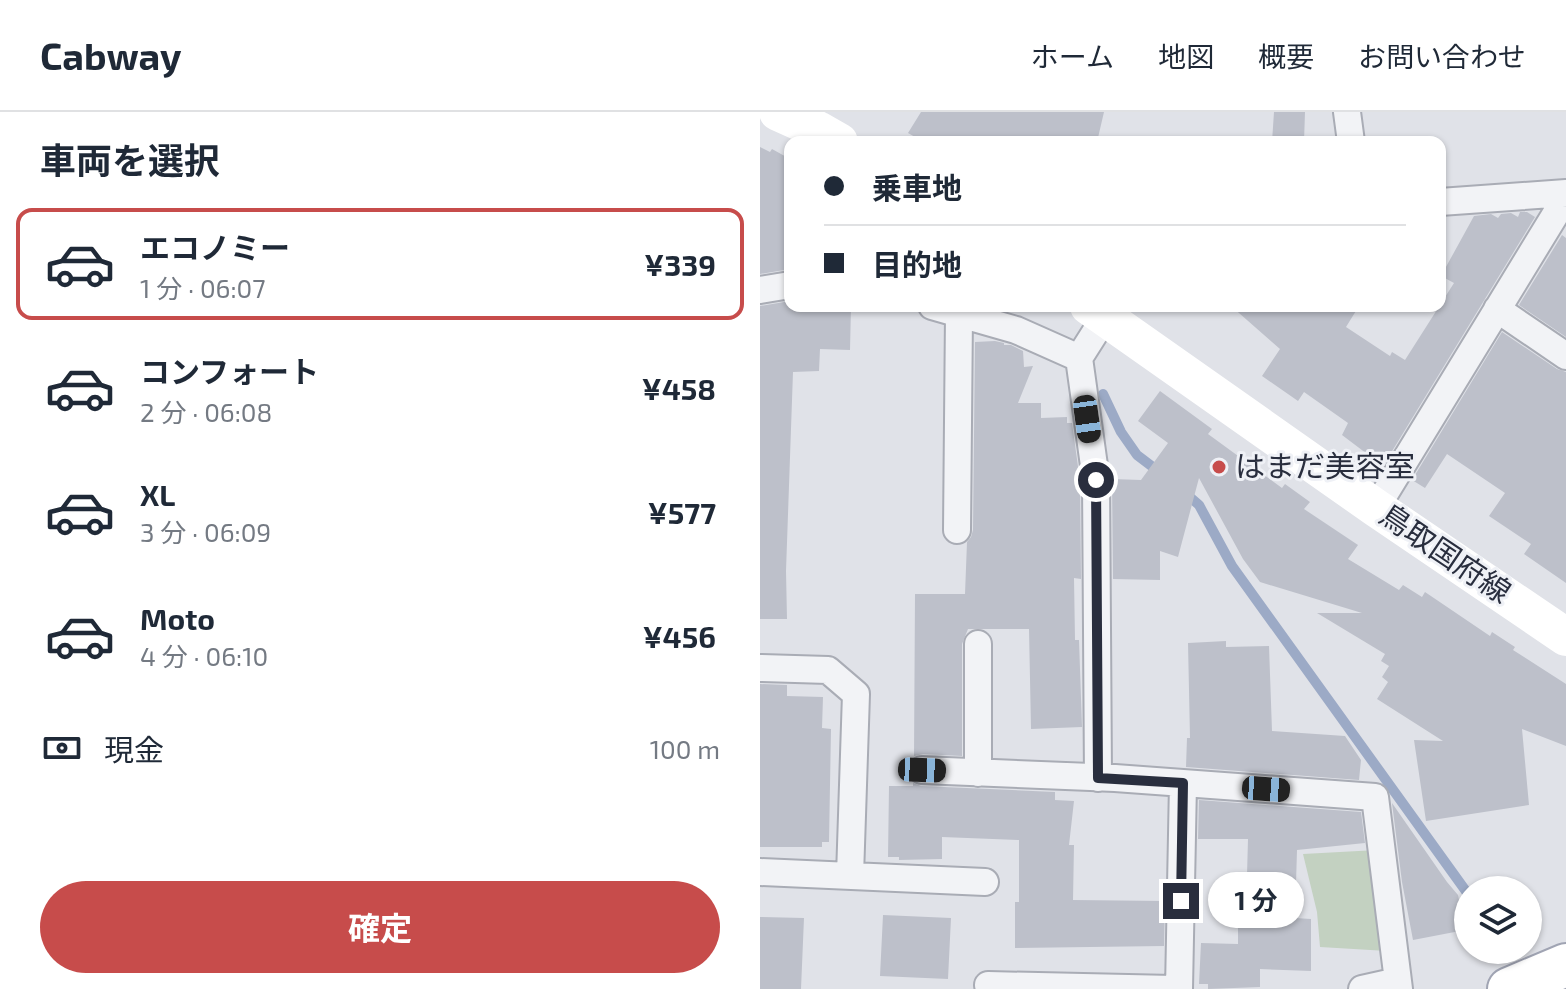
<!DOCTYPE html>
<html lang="ja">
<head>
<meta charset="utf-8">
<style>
	body { margin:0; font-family:"Exo 2","Noto Sans JP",sans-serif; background:#f6f6f7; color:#1f2937; height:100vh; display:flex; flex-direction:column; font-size:30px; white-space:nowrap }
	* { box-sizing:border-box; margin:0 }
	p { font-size:26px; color:#747a83 }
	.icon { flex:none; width:44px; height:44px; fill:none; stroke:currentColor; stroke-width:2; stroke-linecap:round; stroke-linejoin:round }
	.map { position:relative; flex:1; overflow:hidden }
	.drawer { display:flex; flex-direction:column; background:#fff; width:760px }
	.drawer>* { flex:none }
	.hud { position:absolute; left:24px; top:24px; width:662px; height:176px; border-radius:16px; box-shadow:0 2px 6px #0004; display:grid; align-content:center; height:176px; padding:0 40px; background:#fff }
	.tools { position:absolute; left:694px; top:764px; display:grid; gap:16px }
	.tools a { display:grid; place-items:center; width:88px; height:88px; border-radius:50%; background:#fff; box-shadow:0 2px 6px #0004; font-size:40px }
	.end { position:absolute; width:36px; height:36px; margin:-18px; border:10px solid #292e3e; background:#fff; box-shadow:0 0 0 4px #fff }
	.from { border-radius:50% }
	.bubble { position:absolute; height:56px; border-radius:28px; background:#fff; box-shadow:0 2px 6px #0004; font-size:26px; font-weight:700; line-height:56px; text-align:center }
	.car { position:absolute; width:24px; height:48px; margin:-24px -12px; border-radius:10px; box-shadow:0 0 6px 2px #0007; background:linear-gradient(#222 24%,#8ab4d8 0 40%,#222 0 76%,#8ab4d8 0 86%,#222 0) }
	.hud b { display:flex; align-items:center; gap:28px; height:76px; font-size:30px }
	.hud b+b { border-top:2px solid #e0e1e3 }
	.hud i { width:20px; height:20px; background:#1f2937 }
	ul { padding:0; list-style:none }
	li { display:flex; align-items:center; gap:24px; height:112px; margin:0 16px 12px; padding:0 24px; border:4px solid transparent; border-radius:16px }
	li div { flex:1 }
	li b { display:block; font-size:30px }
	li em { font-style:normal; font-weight:700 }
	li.selected { border-color:#c74c4b }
	li>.icon { width:72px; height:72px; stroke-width:1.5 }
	h2 { padding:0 40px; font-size:36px; line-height:96px }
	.pay { display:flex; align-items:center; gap:20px; height:88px; padding:0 40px; font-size:30px }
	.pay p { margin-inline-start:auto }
	.primary-button { display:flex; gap:16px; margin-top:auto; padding:16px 40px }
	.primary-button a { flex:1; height:92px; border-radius:48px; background:#c74c4b; color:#fff; font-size:32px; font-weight:700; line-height:92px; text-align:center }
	header { display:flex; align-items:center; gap:48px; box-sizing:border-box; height:112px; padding:0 40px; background:#fff; border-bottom:2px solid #e0e1e3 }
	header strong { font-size:38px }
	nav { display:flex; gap:44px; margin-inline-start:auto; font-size:28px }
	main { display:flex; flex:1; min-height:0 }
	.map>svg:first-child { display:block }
</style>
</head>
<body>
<header>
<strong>Cabway</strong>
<nav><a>ホーム</a><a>地図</a><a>概要</a><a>お問い合わせ</a></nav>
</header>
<main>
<section class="drawer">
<h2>車両を選択</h2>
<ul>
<li class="selected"><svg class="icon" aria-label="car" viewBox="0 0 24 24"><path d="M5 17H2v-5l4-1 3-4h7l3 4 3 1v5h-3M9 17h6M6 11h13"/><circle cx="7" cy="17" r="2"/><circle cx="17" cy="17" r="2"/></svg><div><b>エコノミー</b><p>1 分 · 06:07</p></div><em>¥339</em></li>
<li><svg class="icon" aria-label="car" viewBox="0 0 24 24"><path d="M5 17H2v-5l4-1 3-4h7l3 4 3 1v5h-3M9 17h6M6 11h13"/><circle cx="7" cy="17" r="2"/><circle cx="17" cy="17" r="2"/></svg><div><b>コンフォート</b><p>2 分 · 06:08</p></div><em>¥458</em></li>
<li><svg class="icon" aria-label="car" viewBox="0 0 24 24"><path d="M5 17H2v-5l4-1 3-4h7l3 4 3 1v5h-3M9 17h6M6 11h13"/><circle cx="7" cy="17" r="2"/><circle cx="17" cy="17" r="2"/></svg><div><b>XL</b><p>3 分 · 06:09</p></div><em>¥577</em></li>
<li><svg class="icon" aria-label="car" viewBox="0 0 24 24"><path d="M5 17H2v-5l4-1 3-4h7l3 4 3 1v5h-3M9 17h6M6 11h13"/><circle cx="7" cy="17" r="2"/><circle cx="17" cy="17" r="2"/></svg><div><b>Moto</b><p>4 分 · 06:10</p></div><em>¥456</em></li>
</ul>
<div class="pay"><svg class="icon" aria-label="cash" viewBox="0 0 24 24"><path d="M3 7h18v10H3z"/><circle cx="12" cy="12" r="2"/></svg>現金<p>100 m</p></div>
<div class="primary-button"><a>確定</a></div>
</section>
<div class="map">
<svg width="806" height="877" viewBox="0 0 806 877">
	<rect width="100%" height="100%" fill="#e0e2e8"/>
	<path fill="#c3d1c1" d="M617,738L627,839L560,835L557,800L543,742Z"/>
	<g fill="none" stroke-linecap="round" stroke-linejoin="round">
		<path stroke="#9caac6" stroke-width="10" d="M343,282L361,320L377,343L402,362
			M424,380L439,393L472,454L708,782"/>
	</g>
	<path fill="#bdc0ca" d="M161,0H344L337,30H164L148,21Z
		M514,0H545L544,30H512Z
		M0,35L10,40L12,37L30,47V157L0,162Z
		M760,100H767L775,105L623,354L582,323L588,311L544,280L538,289L502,264L520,237L471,194H599L586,215L630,244L632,240L645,248L694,171L681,164L714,104L731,102L738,106L741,102L751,101L758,105Z
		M802,123L806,126V225L759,193Z
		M30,189V194H91L90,238L60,237L59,259L33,260L26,459L27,507H0V194Z
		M742,220L797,257L806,260V471L764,442L771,432L729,404L745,381L687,342L665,376L652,368Z
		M235,229L244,231V233H251L263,239L264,255L273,254L258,291H281V306L307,305V311H312L320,369L321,467L314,466L315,528H319L322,615L271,617L269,517H208L202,532V644L163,642L154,644L155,482H205L207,430L211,425L213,418L215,230Z
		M400,279L452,317L448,322L522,376L525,372L550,390L544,397L598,433L588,447L639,478L643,473L662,485L665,480L730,524L732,520L755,535L753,538L806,572V634L762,617L769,693L666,709L654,628L683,629L617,587L628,570L622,565L629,554L621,549L625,542L557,501H602L500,470L483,447L439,366L418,445L400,439V468L353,467L352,367L381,368L408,331L378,309Z
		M466,529V535L509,534L512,619L585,624L601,648L599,668L426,655L427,626H430L428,531Z
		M0,572L27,573V584L63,585L62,616L71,617L69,730H62V735H0Z
		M153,671L161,674L295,680V688L314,689L309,733H314L313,788L405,789L404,834L255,836V790H259V728L182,725V747L139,748V745H128L129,674H153Z
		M439,688L601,700L605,731L537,738L535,806L551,807V859L500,857V875L448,877V872H439L441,831L478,832V799H486L488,727H438Z
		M632,691L687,770L698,783L705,818L653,828L642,770Z
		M123,803L191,806L188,867L120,864Z
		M0,805L44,806L41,877H0Z"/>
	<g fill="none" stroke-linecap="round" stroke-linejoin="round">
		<g stroke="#a9acb5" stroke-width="30">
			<path id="street" d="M587,0L591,30
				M680,90L806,81
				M0,178L30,173
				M172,194L256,218L319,246
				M737,197L806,244
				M616,396L806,85
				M197,418L199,202
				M0,556L68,558L96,582L90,764
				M162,658L355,666L615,685L639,877
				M218,661V532
				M338,666L336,368L319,246L345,205
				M0,760L225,770
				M228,873L413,877
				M419,877L423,671
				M602,877L638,869"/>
		</g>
		<g stroke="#a0a4b3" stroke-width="46">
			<path id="primary" d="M749,877L806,853"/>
		</g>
		<use href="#street" stroke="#f2f3f6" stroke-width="26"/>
		<path stroke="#fff" stroke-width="38" d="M18,0L58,18L79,30
			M329,194L616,396L806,525"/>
		<use href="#primary" stroke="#fff" stroke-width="42"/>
	</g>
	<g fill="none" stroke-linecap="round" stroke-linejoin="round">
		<path stroke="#292e3e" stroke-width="10" d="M336,368L338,666L423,671L421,789"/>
	</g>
	<circle fill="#c74c4b" stroke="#eff1f6" stroke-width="3" cx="459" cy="355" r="8"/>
	<g text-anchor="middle" stroke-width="6" stroke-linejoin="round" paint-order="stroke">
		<g font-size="30" fill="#292e3e" stroke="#eff1f6" text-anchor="start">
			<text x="475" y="365">はまだ美容室</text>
		</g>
		<g font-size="30" fill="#292e3e" stroke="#eff1f6">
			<text transform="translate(685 442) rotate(34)" y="10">鳥取国府線</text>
		</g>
	</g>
</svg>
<div class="tools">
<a><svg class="icon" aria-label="layers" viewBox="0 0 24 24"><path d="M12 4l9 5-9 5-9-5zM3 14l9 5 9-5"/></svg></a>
</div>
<i class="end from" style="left:336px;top:368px"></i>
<i class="end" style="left:421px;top:789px"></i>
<div class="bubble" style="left:448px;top:760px;width:96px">1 分</div>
<i class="car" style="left:327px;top:307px;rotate:172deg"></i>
<i class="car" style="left:162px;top:658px;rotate:92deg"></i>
<i class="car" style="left:506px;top:677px;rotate:94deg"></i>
<div class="hud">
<b><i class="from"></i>乗車地</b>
<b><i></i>目的地</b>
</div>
</div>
</main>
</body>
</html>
